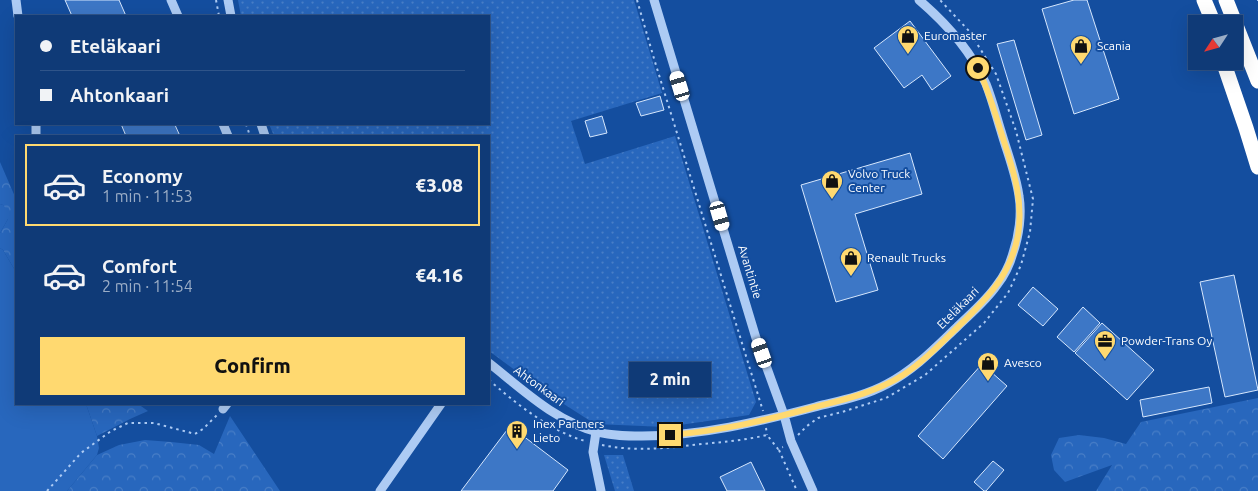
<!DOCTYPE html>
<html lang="en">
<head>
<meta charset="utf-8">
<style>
	body { margin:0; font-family:Ubuntu,sans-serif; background:#18417c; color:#f1f3f6; height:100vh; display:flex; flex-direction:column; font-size:19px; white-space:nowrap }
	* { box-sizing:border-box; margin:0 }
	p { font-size:16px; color:#9badc6 }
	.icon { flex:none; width:28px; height:28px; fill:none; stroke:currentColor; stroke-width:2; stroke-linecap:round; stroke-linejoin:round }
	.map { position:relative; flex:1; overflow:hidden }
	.drawer { position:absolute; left:15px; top:135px; width:475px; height:270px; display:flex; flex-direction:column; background:#0f3a77; border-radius:0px; box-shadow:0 5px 20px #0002,0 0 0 1px #2f5489 }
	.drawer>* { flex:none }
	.guide { position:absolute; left:15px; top:15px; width:475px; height:110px; border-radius:0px; box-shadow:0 5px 20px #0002,0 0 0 1px #2f5489; display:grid; align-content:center; height:110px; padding:0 25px; background:#0f3a77 }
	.needle { width:32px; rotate:234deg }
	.fabs { position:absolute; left:1188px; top:15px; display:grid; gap:10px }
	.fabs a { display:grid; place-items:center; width:55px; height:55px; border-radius:0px; background:#0f3a77; box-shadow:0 5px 20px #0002,0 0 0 1px #2f5489; font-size:25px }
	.end { position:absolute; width:22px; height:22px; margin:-11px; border:6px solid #ffd970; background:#111; box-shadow:0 0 0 2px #111 }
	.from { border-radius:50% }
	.bubble { position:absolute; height:35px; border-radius:0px; background:#0f3a77; box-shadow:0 5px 20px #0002,0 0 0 1px #2f5489; font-size:16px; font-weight:800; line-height:35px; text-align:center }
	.car { position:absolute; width:15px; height:30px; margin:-15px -8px; border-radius:6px; box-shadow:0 0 4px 1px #0007; background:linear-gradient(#fff 24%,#345 0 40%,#fff 0 76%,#345 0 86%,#fff 0) }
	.guide b { display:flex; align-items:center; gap:18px; height:48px; font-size:19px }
	.guide b+b { border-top:1px solid #2f5489 }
	.guide i { width:12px; height:12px; background:#f1f3f6 }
	ul { padding:9px 0 0; list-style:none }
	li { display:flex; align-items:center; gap:15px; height:82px; margin:0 10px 8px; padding:0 15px; border:2px solid transparent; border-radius:0px }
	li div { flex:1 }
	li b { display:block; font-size:19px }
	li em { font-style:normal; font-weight:800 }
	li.on { border-color:#ffd970 }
	li>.icon { width:45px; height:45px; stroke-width:1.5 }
	.action { display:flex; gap:10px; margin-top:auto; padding:10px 25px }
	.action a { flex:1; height:58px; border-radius:0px; background:#ffd970; color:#111; font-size:20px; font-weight:800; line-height:58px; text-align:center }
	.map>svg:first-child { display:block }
</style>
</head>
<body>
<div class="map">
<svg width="1258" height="491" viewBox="0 0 1258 491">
	<defs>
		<pattern id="grass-dots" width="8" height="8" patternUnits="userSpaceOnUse" patternTransform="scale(1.25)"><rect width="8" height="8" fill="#2867bd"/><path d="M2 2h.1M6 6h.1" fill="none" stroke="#487ec7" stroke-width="1.8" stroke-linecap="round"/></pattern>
		<pattern id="forest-crowns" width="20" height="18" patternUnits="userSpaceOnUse" patternTransform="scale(1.25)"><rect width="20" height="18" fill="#2867bd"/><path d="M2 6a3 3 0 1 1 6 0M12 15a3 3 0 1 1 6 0" fill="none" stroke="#487ec7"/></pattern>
	</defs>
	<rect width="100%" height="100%" fill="#144e9f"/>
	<path fill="url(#grass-dots)" d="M238,0H634L662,93L571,121L585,164L675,136L756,402L749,415L666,427L595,424L542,390L489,351V136H274L269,124H489V16H241Z
		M604,455H623L634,491H615Z"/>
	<path fill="url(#forest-crowns)" d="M0,162L16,199V272L3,250L0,248V233L8,219L3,205L0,204Z
		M1258,398V491H1096L1112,465L1065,482L1054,470L1051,455L1059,438L1079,435L1104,438L1126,444L1141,422Z
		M86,404H138L148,411L130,419L97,436Z
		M230,416L280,491H67L97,455L119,445L145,440L171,442L199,445L214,454Z"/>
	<path fill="#2867bd" d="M0,204L3,205L10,213L8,219L0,233Z
		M0,248L3,250L16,272V404H86L97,436L99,448L97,455L67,491H0Z"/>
	<path fill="#3d77c6" stroke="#d6e7fd" d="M65,0H119L126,16H72Z
		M1074,0H1087L1119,99L1074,114L1042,9Z
		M910,21L951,76L932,90L922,75L904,88L874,48Z
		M1014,40L1042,135L1026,140L997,44Z
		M660,96L664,110L641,116L636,103Z
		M602,116L607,133L590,137L585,121Z
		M121,124H177L175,125L180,136H126Z
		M910,153L922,194L855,214L878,290L836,302L801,185Z
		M1234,275L1258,390L1225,397L1200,282Z
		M1033,287L1058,309L1043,326L1018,305Z
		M1083,307L1100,323L1074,352L1057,337Z
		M1102,323L1154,370L1127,400L1075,353Z
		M982,364L1007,386L943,459L918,436Z
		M1209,387L1212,403L1143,417L1140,400Z
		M510,426L568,470L553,491H461Z
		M993,461L1004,470L986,491H984L974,482Z
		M751,462L765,491H727L720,477Z"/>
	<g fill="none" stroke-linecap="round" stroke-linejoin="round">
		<path stroke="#adcbf4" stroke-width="2" stroke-dasharray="2.5 4" stroke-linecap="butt" d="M216,0L219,16
			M637,0L655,62L763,411
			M1258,0V1
			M246,124L250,136
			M489,380C515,403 552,432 585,441
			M766,428L767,435
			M798,435L807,426L818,418L842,412L886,398L925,375L984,323L1008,293L1021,265L1030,232L1033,199L1016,131L996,74L969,31L940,0
			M602,445C636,452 668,448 702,444C724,442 746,440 767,435L778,449L783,447
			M779,450L797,491
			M47,491L81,453L111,431L128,423H154L195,434L203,429L217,415"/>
		<path stroke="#adcbf4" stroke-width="9" d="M16,0L18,16
			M171,0L178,16
			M228,0L231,16
			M654,0L756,338L784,415L791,441L813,491
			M223,124L228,136
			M261,124L265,136
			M36,136V124
			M489,363C522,389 556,422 598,432C612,436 627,436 642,436C701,436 758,422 815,407C839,401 865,396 887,384C914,370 935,348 957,327C970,314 986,301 997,285C1004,276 1010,264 1013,253C1019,236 1022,214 1019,196C1016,174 1007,152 1001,131C996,115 992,99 986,84C971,51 946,23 919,0
			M223,409L227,404
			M596,432L593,452L601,491
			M380,491L441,404"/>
		<path stroke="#fff" stroke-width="15" d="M1204,0L1214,24
			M1226,0L1258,81
			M1223,61L1246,128L1258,167"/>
	</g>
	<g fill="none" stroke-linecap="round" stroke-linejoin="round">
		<path stroke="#ffd970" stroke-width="6" d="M670,435C720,431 763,421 811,408C842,400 875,393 903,375C926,360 945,339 965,320C991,294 1011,273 1018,235C1024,198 1012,167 1001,132C994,110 988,89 978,68"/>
	</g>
	<defs>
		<g id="shop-pin" transform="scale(1.125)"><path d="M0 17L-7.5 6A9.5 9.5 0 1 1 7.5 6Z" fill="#ffd970" stroke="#144e9f"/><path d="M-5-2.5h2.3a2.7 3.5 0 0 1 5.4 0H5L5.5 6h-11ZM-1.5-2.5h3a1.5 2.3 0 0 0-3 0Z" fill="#111"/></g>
		<g id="office-pin" transform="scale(1.125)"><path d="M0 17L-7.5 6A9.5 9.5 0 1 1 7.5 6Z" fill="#ffd970" stroke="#144e9f"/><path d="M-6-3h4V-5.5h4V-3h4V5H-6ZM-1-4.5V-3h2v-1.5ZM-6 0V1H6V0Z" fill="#111"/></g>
		<g id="building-pin" transform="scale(1.125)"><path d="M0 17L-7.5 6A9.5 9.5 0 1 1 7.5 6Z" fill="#ffd970" stroke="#144e9f"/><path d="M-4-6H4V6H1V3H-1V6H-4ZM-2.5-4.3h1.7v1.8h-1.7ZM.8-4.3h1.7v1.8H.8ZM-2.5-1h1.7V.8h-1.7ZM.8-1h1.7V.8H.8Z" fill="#111"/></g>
	</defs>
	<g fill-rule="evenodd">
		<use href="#shop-pin" x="908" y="36"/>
		<use href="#shop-pin" x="1081" y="46"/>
		<use href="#shop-pin" x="832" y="181"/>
		<use href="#shop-pin" x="851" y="258"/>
		<use href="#office-pin" x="1105" y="341"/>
		<use href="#shop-pin" x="988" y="363"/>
		<use href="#building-pin" x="517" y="431"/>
	</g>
	<g text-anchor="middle" stroke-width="4" stroke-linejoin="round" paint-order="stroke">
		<g font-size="12" fill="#fff" stroke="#144e9f" text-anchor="start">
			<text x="924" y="40">Euromaster</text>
			<text x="1097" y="50">Scania</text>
			<text x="848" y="178">Volvo Truck<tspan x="848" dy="14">Center</tspan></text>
			<text x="867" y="262">Renault Trucks</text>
			<text x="1121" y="345">Powder-Trans Oy</text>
			<text x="1004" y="367">Avesco</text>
			<text x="533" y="428">Inex Partners<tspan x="533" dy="14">Lieto</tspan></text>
		</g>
		<g font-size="12" fill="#fff" stroke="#144e9f">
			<text transform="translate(750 272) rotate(73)" y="4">Avantintie</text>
			<text transform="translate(958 308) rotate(-45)" y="4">Eteläkaari</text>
			<text transform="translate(539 386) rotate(36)" y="4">Ahtonkaari</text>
		</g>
	</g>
</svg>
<div class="fabs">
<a><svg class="needle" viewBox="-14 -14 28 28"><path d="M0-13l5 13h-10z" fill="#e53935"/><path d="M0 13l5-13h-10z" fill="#9badc6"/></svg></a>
</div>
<i class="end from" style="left:978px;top:68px"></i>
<i class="end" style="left:670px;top:435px"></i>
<div class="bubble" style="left:629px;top:362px;width:82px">2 min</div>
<i class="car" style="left:680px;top:86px;rotate:343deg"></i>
<i class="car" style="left:720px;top:216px;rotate:164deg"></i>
<i class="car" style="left:762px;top:353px;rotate:341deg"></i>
<div class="guide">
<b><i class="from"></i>Eteläkaari</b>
<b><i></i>Ahtonkaari</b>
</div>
<section class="drawer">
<ul>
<li class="on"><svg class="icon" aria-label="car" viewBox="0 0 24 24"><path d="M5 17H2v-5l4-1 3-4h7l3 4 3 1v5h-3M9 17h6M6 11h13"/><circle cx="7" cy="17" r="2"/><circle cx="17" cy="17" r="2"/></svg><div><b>Economy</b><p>1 min · 11:53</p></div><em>€3.08</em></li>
<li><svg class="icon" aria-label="car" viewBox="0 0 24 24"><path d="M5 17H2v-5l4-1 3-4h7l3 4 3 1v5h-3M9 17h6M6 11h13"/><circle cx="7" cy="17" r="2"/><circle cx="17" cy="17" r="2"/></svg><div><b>Comfort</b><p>2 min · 11:54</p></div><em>€4.16</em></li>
</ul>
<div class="action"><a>Confirm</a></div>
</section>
</div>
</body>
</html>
